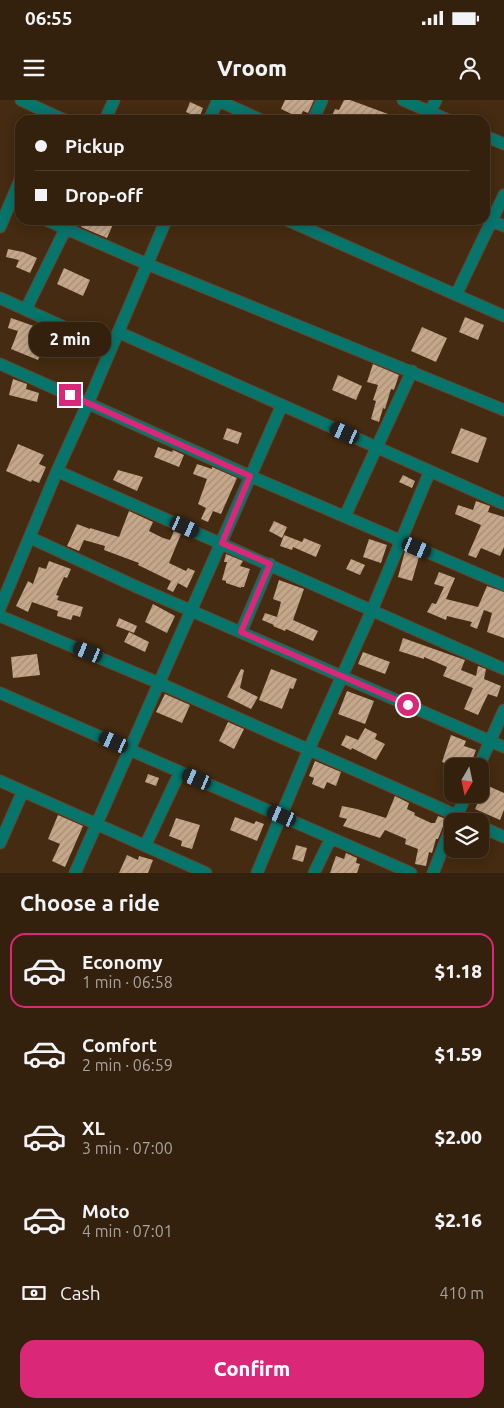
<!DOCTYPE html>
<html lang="en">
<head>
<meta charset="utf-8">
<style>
	body { margin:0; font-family:Ubuntu,sans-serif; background:#3b2816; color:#f1f3f6; height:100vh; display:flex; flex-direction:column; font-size:19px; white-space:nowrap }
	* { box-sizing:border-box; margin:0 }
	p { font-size:16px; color:#a9a39d }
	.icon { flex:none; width:28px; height:28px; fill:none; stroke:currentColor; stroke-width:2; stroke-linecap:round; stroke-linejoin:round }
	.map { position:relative; height:773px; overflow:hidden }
	.sheet { display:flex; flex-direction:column; background:#33200d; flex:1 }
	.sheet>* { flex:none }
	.hud { position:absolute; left:15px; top:15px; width:475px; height:110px; border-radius:15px; box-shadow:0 2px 12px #0003,0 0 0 1px #4e3e2e; display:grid; align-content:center; height:110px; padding:0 20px; background:#33200d }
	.needle { width:32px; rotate:189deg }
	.fabs { position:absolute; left:444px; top:658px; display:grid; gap:10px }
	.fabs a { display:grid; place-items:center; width:45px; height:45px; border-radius:10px; background:#33200d; box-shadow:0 2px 12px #0003,0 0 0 1px #4e3e2e; font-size:25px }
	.end { position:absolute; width:22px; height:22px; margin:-11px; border:6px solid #db2777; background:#fff; box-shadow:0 0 0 2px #fff }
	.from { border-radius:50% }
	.bubble { position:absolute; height:35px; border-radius:15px; background:#33200d; box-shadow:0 2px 12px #0003,0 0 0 1px #4e3e2e; font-size:16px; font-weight:800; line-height:35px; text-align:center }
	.car { position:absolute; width:15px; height:30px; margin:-15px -8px; border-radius:6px; box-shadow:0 0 4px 1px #0007; background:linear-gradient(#222 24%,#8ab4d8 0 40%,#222 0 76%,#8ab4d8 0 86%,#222 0) }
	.hud b { display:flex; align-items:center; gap:18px; height:48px; font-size:19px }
	.hud b+b { border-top:1px solid #4e3e2e }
	.hud i { width:12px; height:12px; background:#f1f3f6 }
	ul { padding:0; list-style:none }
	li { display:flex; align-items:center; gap:15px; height:75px; margin:0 10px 8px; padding:0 10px; border:2px solid transparent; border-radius:15px }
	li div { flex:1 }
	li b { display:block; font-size:19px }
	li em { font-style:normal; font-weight:800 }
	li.active { border-color:#db2777 }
	li>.icon { width:45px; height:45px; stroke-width:1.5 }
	h2 { padding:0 20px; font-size:22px; line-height:60px }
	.pay { display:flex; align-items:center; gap:12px; height:55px; padding:0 20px; font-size:19px }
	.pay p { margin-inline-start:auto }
	.button { display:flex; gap:10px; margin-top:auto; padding:10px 20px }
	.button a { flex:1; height:58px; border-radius:15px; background:#db2777; color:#fff; font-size:20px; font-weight:800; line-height:58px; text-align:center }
	.status { display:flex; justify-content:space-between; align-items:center; height:35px; padding:0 25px; background:#33200d; direction:ltr }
	.status svg { height:14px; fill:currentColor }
	header { display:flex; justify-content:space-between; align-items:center; height:65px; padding:0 20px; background:#33200d; font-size:22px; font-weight:800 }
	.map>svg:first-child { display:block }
</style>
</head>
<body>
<div class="status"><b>06:55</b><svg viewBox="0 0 49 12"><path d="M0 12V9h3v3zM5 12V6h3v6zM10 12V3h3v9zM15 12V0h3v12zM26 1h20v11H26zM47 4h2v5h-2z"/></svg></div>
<header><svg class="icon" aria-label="menu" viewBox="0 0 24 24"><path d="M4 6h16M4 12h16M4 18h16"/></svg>Vroom<svg class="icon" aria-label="person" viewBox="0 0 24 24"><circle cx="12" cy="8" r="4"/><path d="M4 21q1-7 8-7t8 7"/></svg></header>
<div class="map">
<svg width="504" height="773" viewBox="0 0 504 773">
	<defs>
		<pattern id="building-hatch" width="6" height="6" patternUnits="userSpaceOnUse" patternTransform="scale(1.25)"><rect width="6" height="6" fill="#c5a78a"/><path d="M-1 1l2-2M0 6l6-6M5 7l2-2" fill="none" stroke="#a68e78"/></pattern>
	</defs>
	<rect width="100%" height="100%" fill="#442b11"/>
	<path fill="url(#building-hatch)" d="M285,0H314L308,13L303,11L300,18L281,9Z
		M344,0H350L388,14L385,20H330L335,9L339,10Z
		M190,2L203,8L199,18L186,12Z
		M85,120H115L107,138L81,127Z
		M8,149L23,152L37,158L30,173L16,167L19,160L6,157Z
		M64,168L90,180L83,196L57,184Z
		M465,217L484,225L478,240L459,232Z
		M11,218L45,230V227L47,228L63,235L59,249L44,245L38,260L11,249L18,231L8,228Z
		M422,227L447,238L436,262L411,251Z
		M373,264L399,275L394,290L391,289L385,309L383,308L379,322L371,319L376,301L373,300L378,285L367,282Z
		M338,275L362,286L356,300L332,290Z
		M13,279L27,284L26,289L39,293L37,302L9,295Z
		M227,328L242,333L238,344L223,339Z
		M461,328L487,338L478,363L451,353Z
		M18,344L44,355L39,364L46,367L39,383L32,380L31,382L6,371Z
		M158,347L172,352L173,350L184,355L179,367L154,357Z
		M197,364L212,369V367L237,378L221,414L213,411L208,422L201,419L206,408L198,404L207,379L193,374Z
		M118,370L143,377L137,391L113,380Z
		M403,375L415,381L412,388L399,382Z
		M476,401L490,406L488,412L504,417V447L500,456L481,448L476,458L468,455L481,425L455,414L458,405L473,410Z
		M129,411L153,422L149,431L163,438L170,440L174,431L181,434L169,463L186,471L188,468L195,471L187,488L178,483L173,492L167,489L171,481L138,465L139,463L104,450L105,446L84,440L79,451L67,446L77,424L90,429V428L119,437Z
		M274,421L287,427L282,438L269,431Z
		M284,435L302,442L304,438L321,445L316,457L293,447L292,450L280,446Z
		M369,439L387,445L381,463L363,457Z
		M405,451L419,457L412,481L398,477Z
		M226,454L243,461L240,466L250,469L244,487H241V488L226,483V481L222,480L227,462H224Z
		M351,459L365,465L360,475L346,469Z
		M49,461L71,469L67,478L64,477L56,495L59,496L57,500L83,507L80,517L73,515L71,520L57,516L58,511L32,502L28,512L16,506L28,481L33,484L39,467L46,469Z
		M439,472L455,478L446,499L478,507L487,486L504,492V538L487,532L492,513L484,510L477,529L470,526L472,522L447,516L446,520L427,512L432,503L436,504L444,487L434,484Z
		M279,480L304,489L293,520L318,531L313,541L286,529L285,531L273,526L274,525L262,520L265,513L277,517L281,502L273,499Z
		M153,504L175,516L167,533L145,522Z
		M119,518L137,526L134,533L116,526Z
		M129,532L149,542L145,552L124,542Z
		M403,538L465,560L461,570L476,576L478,566L486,569L484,579L501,586L497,597L488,594L478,615L464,609L473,588L443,576L447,567L424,557V559L399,551Z
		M363,552L390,562L385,574L358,564Z
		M37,554L40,575L13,578L11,557Z
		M241,569L244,570L240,588L258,597L251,609L227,597Z
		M271,569L297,579L293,589L290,588L282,609L259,600Z
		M347,591L374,601L365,624L338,614Z
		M165,594L190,605L182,623L156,612Z
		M228,622L244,629L234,649L219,641Z
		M365,628L377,634L375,639L385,644L376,660L352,648L351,650L341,645L346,635L358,640Z
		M451,635L466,641L464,646L476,650L470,666H453L442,662Z
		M315,661L341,672L336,686L327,682L324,689L312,684L314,678L309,676Z
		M148,674L159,678L156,686L145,682Z
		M486,685L504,693V710L500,720L475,709Z
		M395,696L409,703L407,709L415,713L414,715L431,723H435L438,716L446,719L438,739H436L432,753L429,752L426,766L415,764L418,749L405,744L406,739L385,730L380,738L343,726L347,719L339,717L342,706L357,709L386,718Z
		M58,715L83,726L65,767L52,761L60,744L48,739Z
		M235,717L254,724L256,721L264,724L257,741L230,730Z
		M176,718L200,725L192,749L181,746L182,741L169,736Z
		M296,745L307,748L303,762L292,759Z
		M346,753L357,758L356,763L360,764L357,773H330L336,756L344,759Z
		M127,755L138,760L139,756L153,760L148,773H119Z"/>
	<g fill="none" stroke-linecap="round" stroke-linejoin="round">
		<g stroke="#604931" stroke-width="13">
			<path id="street" d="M21,0L64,20
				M217,0L261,20
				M403,0L448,20
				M430,12L436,0
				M105,20L114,0
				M209,20L218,0
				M313,20L322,0
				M485,36L504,44
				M485,118L504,126
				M46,120L147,164L504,310
				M287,120L504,216
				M0,127L20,80
				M456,195L504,95
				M0,198L110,248
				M26,209L65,130
				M118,232L504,404
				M0,264L250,376L504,485
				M57,371L504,569
				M345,416L412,271
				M31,438L139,488L504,647
				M0,508L57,371L88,303L166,120
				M0,516L159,583L469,721
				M241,532L270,464
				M0,593L411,773
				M479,666L504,610
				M0,681L206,773
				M454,721L467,694
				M480,726L504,737
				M0,743L23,691
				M145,746L180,672
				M75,773L282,305
				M257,773L309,649L372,510L430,371
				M314,773L331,738
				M433,773L452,725"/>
		</g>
		<use href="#street" stroke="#06756b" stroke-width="11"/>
	</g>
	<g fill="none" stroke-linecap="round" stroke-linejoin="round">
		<path stroke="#db2777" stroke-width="6" d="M70,295L250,376L222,443L270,464L241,532L408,605"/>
	</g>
</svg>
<div class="fabs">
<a><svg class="needle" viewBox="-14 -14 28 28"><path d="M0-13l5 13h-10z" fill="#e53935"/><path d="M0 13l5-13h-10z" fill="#a9a39d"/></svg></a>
<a><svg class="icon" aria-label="layers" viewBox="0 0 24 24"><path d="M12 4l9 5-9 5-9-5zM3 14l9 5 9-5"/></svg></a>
</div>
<i class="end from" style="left:408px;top:605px"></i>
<i class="end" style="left:70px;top:295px"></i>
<div class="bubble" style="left:29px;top:222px;width:82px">2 min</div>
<i class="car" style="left:345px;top:333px;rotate:294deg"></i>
<i class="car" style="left:185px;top:427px;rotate:114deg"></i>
<i class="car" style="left:417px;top:448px;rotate:113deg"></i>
<i class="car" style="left:88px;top:552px;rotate:292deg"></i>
<i class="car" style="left:114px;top:642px;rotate:294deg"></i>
<i class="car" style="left:197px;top:679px;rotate:293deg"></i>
<i class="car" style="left:282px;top:716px;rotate:293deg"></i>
<div class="hud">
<b><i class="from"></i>Pickup</b>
<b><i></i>Drop-off</b>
</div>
</div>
<section class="sheet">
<h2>Choose a ride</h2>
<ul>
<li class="active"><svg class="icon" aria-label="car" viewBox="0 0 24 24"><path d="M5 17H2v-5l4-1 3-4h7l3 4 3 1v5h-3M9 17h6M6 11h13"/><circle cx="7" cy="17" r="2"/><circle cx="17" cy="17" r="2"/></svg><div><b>Economy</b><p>1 min · 06:58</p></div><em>$1.18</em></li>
<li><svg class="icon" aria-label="car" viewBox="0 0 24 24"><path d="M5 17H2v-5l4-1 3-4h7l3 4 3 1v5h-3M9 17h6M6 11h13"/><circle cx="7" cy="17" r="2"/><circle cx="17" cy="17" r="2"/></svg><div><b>Comfort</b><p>2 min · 06:59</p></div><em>$1.59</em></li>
<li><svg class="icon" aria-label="car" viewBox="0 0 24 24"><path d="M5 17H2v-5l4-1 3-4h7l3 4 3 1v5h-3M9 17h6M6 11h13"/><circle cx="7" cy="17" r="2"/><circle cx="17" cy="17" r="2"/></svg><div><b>XL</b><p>3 min · 07:00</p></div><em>$2.00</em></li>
<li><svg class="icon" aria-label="car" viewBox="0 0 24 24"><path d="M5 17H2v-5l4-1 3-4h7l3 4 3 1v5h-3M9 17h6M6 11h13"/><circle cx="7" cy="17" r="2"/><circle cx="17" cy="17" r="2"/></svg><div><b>Moto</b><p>4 min · 07:01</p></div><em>$2.16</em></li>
</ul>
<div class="pay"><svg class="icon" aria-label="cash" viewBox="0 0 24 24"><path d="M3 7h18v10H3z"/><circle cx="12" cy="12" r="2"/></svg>Cash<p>410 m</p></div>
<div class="button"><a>Confirm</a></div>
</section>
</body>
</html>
